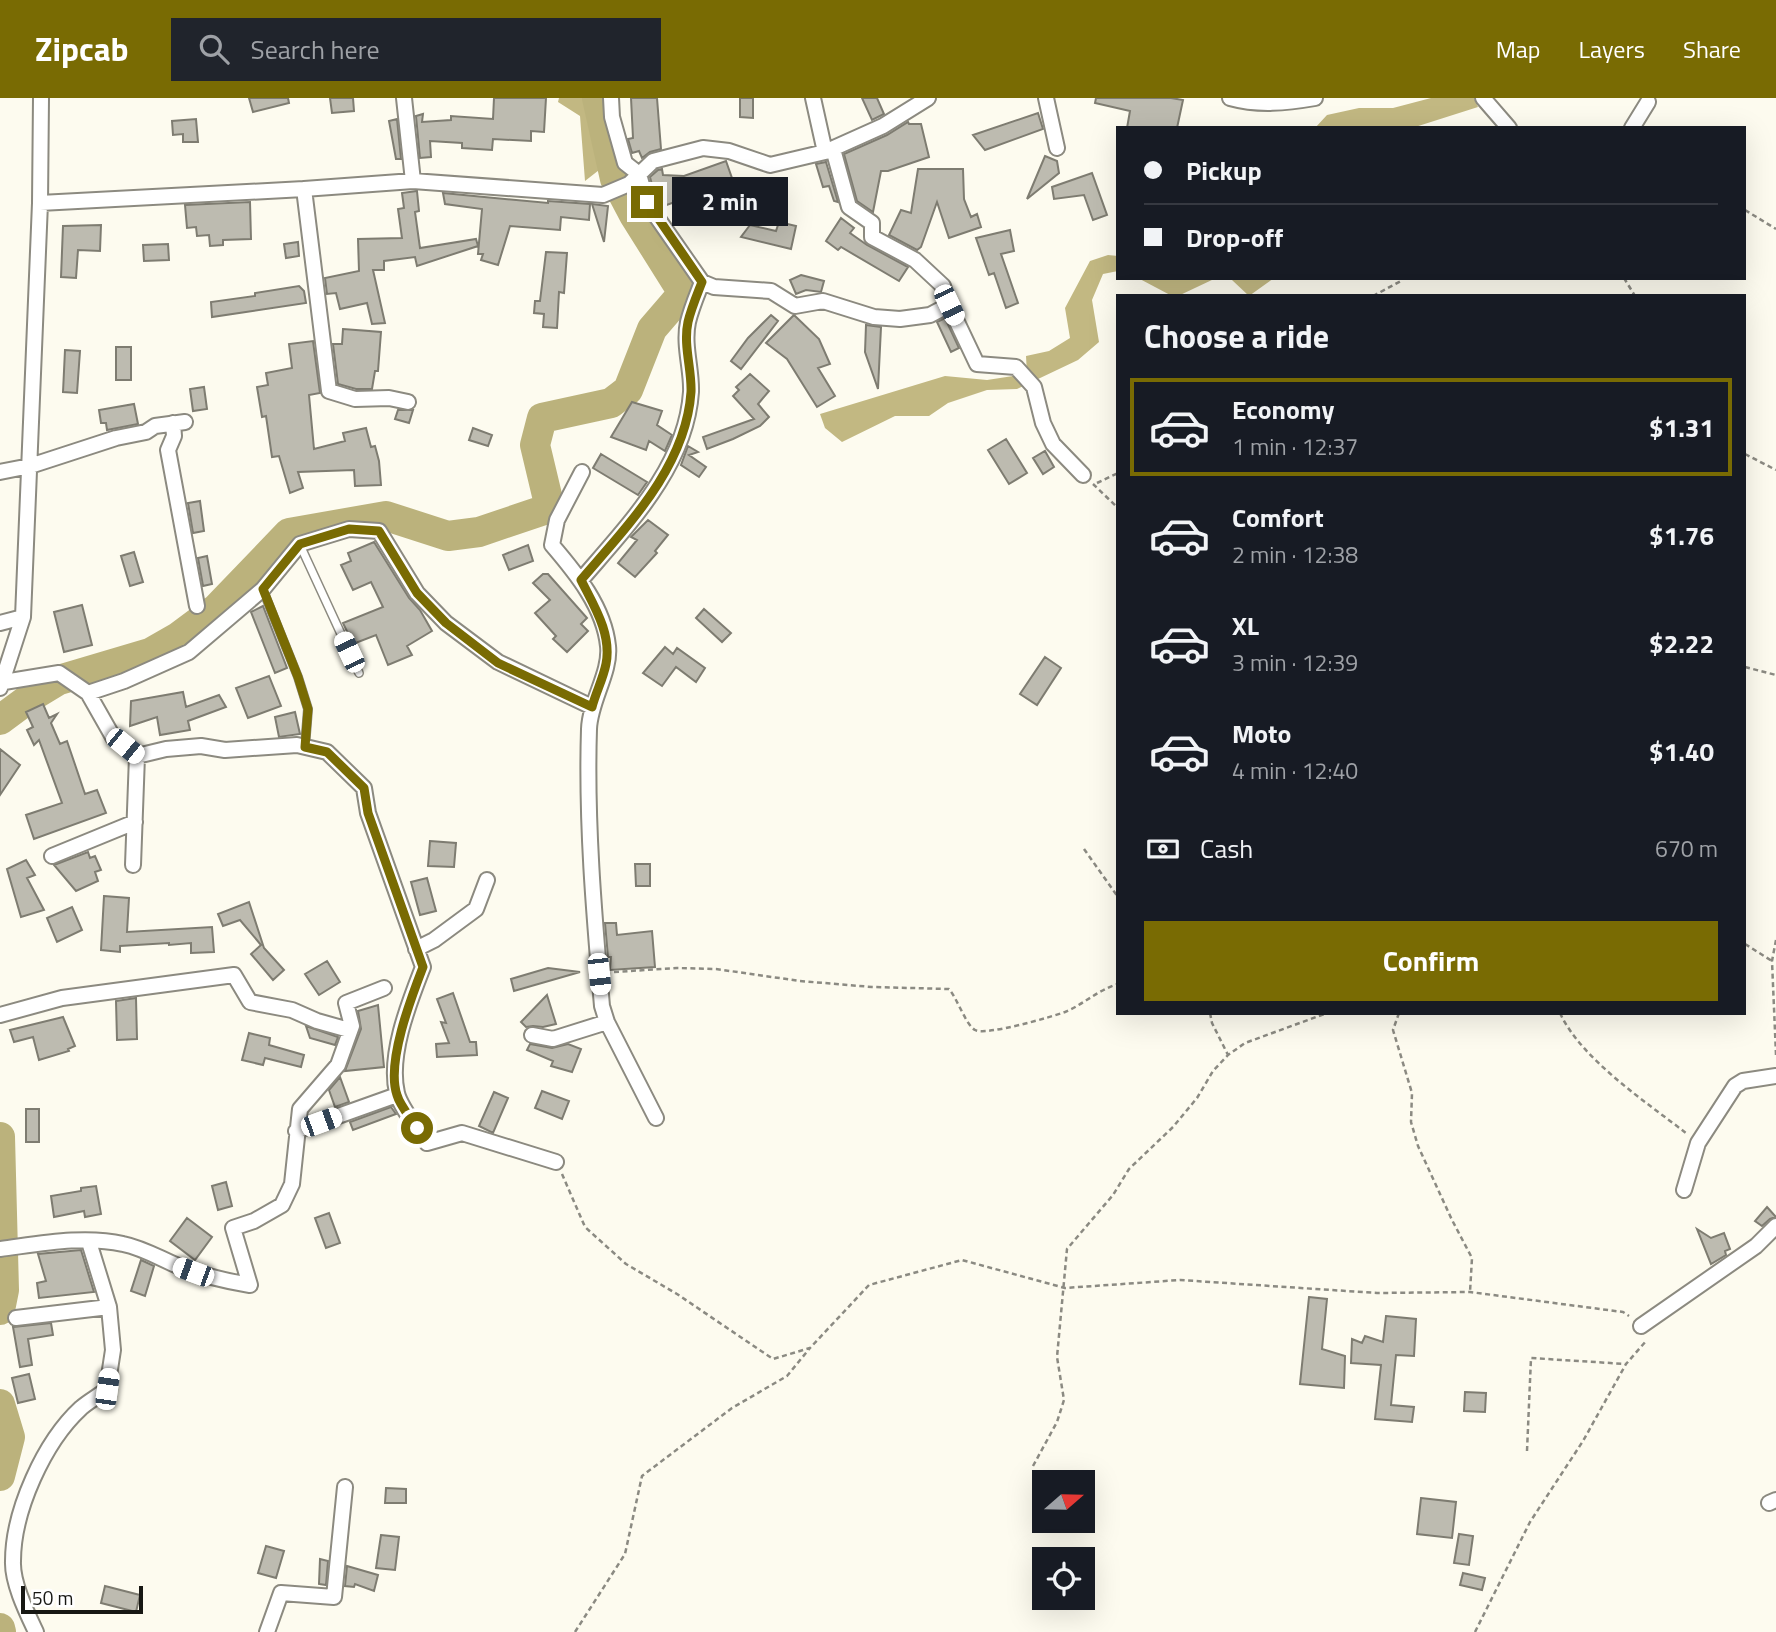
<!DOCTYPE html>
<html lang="en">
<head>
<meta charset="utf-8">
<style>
	body { margin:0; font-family:"Titillium Web",sans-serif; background:#20242c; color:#f1f3f6; height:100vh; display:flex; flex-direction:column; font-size:26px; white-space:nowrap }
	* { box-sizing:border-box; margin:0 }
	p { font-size:23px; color:#9ea1a6 }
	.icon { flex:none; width:38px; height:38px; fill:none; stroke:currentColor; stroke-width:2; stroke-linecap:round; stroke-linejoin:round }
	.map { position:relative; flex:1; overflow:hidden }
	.side { position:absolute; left:1116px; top:196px; width:630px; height:721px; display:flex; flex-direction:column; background:#171b24; border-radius:0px; box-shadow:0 7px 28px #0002 }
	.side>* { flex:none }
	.guide { position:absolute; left:1116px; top:28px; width:630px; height:154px; border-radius:0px; box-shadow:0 7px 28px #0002; display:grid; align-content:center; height:154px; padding:0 28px; background:#171b24 }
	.needle { width:46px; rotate:70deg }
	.controls { position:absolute; left:1032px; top:1372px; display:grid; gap:14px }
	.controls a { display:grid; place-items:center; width:63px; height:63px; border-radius:0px; background:#171b24; box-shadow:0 7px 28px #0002; font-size:35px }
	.scale { position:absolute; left:21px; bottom:18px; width:122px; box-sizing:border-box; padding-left:7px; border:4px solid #171713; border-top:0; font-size:19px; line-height:24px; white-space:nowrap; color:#171713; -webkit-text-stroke:5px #fff; paint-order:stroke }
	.end { position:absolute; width:32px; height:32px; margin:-16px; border:9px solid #796b03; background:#fff; box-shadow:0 0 0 4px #fff }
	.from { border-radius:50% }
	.bubble { position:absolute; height:49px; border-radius:0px; background:#171b24; box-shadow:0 7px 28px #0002; font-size:23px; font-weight:700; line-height:49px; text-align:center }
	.car { position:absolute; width:21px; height:42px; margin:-21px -10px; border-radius:9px; box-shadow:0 0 5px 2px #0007; background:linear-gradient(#fff 24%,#345 0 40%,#fff 0 76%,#345 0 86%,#fff 0) }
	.guide b { display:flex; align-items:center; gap:24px; height:66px; font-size:26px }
	.guide b+b { border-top:2px solid #363941 }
	.guide i { width:18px; height:18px; background:#f1f3f6 }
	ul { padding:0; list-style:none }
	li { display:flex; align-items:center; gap:21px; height:98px; margin:0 14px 10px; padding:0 14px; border:4px solid transparent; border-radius:0px }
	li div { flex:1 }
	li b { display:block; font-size:26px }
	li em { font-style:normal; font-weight:700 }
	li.on { border-color:#796b03 }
	li>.icon { width:63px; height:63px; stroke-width:1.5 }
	h2 { padding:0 28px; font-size:32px; line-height:84px }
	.pay { display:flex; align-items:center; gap:18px; height:77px; padding:0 28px; font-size:26px }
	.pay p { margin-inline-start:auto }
	.button { display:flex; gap:14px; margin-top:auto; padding:14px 28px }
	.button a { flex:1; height:80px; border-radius:0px; background:#796b03; color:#fff; font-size:28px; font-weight:700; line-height:80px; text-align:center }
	header { display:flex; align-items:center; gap:42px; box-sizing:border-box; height:98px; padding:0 35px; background:#796b03; color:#fff }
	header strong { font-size:33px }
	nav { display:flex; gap:38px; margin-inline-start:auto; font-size:24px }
	.search { width:490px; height:63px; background:#20242c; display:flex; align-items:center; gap:18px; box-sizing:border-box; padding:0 24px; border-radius:0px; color:#9ea1a6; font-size:26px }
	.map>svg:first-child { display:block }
</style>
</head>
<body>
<header>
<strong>Zipcab</strong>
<div class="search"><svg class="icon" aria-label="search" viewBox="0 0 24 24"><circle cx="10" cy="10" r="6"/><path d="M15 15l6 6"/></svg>Search here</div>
<nav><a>Map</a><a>Layers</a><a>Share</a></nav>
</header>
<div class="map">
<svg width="1776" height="1534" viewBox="0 0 1776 1534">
	<rect width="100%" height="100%" fill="#fdfbef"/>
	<path fill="#c2b882" d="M559,0H617V58L585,83L580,18L558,4Z
		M1431,0H1474L1478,9L1412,30H1315L1327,17L1359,10H1393Z
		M1108,157L1118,158V173L1103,176L1092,202L1099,244L1078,262L1017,291L987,292L948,305L929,318H895L842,344L825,330L820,316L945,278L987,282L1027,276L1026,258L1049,253L1070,240L1065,210L1090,163Z
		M1138,180H1274L1249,198L1232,182L1214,181L1178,198H1172Z"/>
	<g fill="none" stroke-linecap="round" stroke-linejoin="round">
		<path stroke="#bbb27c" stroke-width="30" d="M0,622L31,599L59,582L150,555L178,539L217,510L289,435L386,418L448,438L479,434L550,410L535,347L542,320L611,305L628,292L652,231L683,195L634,117L615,81L597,0
			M0,1039L4,1192L0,1212
			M0,1306L10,1339L0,1378
			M0,1530L1,1534"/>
	</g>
	<path fill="#bdbbb0" stroke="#7e7c71" stroke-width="2" d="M249,0H288L289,5L253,14Z
		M330,0H353L354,13L332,15Z
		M494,0H546L544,34L531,33V43L493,41L492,52L462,50V45L430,43L431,59L420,60L416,18L423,16L422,24L451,22V18L493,21Z
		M631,0H657L661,51L650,54L642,60L639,53L632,55L628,41L633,40Z
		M740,0H753V20L740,19Z
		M862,0H877L884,16L872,22Z
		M1096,0H1171L1183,2L1177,30H1127L1130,13L1095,5Z
		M1038,15L1043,31L985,52L973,37Z
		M196,21L198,44H183V36L173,37L172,23Z
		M397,21L401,61H396L389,23Z
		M908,24L909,26H921L929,59L888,73H881L873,114L857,103L844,56L887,37Z
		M1045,58L1057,63L1059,75L1027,101Z
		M726,63L733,83L661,109L656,102L650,79L658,72L662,71L663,77L684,78Z
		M826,64L838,104L834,103L829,88L823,89L816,66Z
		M918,71H963L964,101L971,119L977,116L981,129L949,140L937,104L921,149L917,152L889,137L901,112L911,115Z
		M1092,75L1107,117L1093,122L1084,97L1054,101L1052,89Z
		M417,93L419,113L415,114L420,150L476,141L478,148L417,168L415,159L384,163V172H373L385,225L372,226L367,205L340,211L336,195L327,196L325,180L359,173L358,141L402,140L398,111L404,110L402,95Z
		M443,95L548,105V103L590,106L589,122L561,119L560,132L510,128L498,167L481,162L483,156H478L482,111L445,106Z
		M250,104L251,141L223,142V147L210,148L209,137L197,138L196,129L187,130L185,107Z
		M592,106L608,108L604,144Z
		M841,120L854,130L850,135L867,147L908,169L899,183L841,149L838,152L826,143Z
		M779,124L796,128L791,151L741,139L750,127L776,133Z
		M101,127L100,153L78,152L76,180L61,179L63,128Z
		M1010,132L1014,153L1001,156L1018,205L1006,210L994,175L989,177L976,140Z
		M298,144L299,158L286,160L284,146Z
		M168,146L169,162L144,163L143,147Z
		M546,154L567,155L564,195L559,194L557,230L543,229L544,216L534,215L535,203H540Z
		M801,177L824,183L821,194L806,192L796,196L790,182Z
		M299,188L304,193L306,205L212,219L211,204L255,198V195Z
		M771,217L778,223L741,271L731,263L748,240Z
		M794,217L819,241L830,266L818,270L835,298L817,309L787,261L766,245Z
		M945,220L959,250L951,254L937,224Z
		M866,227L881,229L878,291L865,254Z
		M343,231L381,234L378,273H375L372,291H356L338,286L333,246H342Z
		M313,243L320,295L309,297L314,351L345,343L343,335L366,330L371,349L375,348L379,363L381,387L355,388L354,372L298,374L303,390L290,395L279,358L272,359L266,318L262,319L257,289L268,287L266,275L292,270L289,246Z
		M116,249H131V282H116Z
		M65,252L80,253L77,295L63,294Z
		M750,276L769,293L758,306L769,319L760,328L733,341L707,351L703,339L754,321L733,298L739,292L736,289Z
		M204,289L207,311L193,313L190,291Z
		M632,304L662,313L657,327L672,337L665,353L649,343L646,352L611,339Z
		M134,306L138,326L107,332L106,325H101L99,312Z
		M398,312H413L409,325L395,321Z
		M473,330L492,337L488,348L469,342Z
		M1006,341L1027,375L1009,386L988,352Z
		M688,348L698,354L689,357L706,369L699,379L681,367Z
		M1045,353L1054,369L1043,376L1033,360Z
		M601,356L647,384L638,397L593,370Z
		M200,403L204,433L193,435L188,405Z
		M648,422L668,437L655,453L657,455L635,479L618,465L637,442L631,439Z
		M374,444L409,500L420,512L432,533L407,548L412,557L388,567L376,537L353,546L343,525L383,509L371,484L353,492L341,467L351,463L348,455Z
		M528,447L533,463L509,472L503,457Z
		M134,454L143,484L130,488L121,458Z
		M207,458L212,486L203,488L198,460Z
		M543,476H548L587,520L581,526L588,533L567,554L553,541L556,538L535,515L550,502L533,485Z
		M82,507L92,547L64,554L54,514Z
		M263,508L287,570L275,575L251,514Z
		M704,511L731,535L722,544L696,520Z
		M665,549L673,556L677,550L705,570L696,584L676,569L662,588L643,575Z
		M1045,559L1061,570L1037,607L1020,596Z
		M269,578L281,608L248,620L236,590Z
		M183,594L186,609L219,597L226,609L188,623L190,632L160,637L157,619L130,628L131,603Z
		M43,606L49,620L57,616L51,625L60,646L67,643L85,696L97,692L106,715L34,741L26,717L62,705L39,642L34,647L27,632L33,629L26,614Z
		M295,614L300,636L279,639L275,619Z
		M0,651L20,667L0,697Z
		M430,743L456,745L454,769L428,768Z
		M88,754L90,760L95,758L101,772L95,774L98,783L76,793L54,767Z
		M26,762L35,777L27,780L44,812L21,819L7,771Z
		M635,766H650V788H636Z
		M427,780L436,813L420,817L411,784Z
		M104,798L129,800L127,834L212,829L214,854L191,855V845L169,847V845L120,848V854L101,852Z
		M249,804L264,850L284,872L273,882L251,856L261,847L240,822L223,828L218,816Z
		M72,809L82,832L57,844L47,820Z
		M605,825H616L617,837L652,833L655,869L610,872L611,859H608Z
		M327,863L340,884L319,897L305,876Z
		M548,870L580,874L514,893L511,881Z
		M453,895L470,944H476L477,957L437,959L436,946L449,945L441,924L446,925L437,901Z
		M547,897L556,926L543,929L533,928L526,929L521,924Z
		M136,900L137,941L117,942L116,903Z
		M378,907L384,969L345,973L361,931L358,913Z
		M63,919L75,948L68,951L69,953L39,962L33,939L14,944L10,932Z
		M306,928L338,939L335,947L310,940Z
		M249,935L270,940L269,947L304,957L301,969L265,960L263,967L242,962Z
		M530,946L552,950L568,946L581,951L572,974L551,968L553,963L527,952Z
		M340,979L349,1004L335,1009L329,992Z
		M542,993L569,1003L562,1021L535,1010Z
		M494,994L508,1000L493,1035L479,1028Z
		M391,1009L396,1016L353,1032L350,1024Z
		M26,1011H39V1044H26Z
		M226,1084L232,1108L218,1112L212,1088Z
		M96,1088L101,1116L85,1119L84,1113L54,1119L51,1098L81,1093V1090Z
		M1767,1109L1776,1119L1770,1121L1762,1128L1755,1123Z
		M329,1115L340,1145L326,1150L315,1120Z
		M187,1120L212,1139L195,1162L170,1143Z
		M1697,1131L1711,1140L1724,1135L1730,1151L1725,1153L1726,1157L1711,1166Z
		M81,1152L94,1194L39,1200L37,1185L46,1183L38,1156Z
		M141,1162L154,1168L145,1198L131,1193Z
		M1309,1199L1327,1201L1322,1251L1345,1258L1344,1290L1300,1286Z
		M1386,1218L1416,1221L1414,1258L1396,1257L1391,1307L1414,1309L1412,1324L1375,1321L1381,1267L1351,1265L1352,1241L1362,1245L1365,1238L1383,1244Z
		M51,1225L53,1237L28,1241L32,1267L20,1269L13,1229Z
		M29,1276L35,1301L18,1305L12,1280Z
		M1465,1294L1486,1295L1485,1314L1464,1313Z
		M386,1390L406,1391V1405H385Z
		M1421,1400L1456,1404L1452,1440L1417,1436Z
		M1459,1436L1473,1438L1469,1467L1454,1465Z
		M381,1437L399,1439L395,1472L376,1470Z
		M266,1448L284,1453L276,1480L258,1475Z
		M320,1461L328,1463L326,1487L319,1486Z
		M347,1468L378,1477L374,1493L355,1486L354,1489L345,1488Z
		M1463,1475L1485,1480L1482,1492L1460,1487Z
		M105,1488L140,1497L136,1514L101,1505Z"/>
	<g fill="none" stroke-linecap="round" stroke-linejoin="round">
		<g stroke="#8c8a80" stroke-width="10">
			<path id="lane" d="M300,447L359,575
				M263,492L298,579L308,611L305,649"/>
		</g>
		<g stroke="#8c8a80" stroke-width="18">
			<path id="street" d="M611,0L612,19L625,65L639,76L647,105L702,184L714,189L771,193L795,208L823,203L874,219L900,221L930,217L949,207
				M813,0L825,54
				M1046,0L1057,50
				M1230,0C1259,8 1286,5 1315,0
				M1483,0L1509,30
				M1632,30L1648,4
				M833,51L849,109L872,125V139L915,162L943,188L949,207L977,266L1016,269L1034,289L1043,325L1053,346L1083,377
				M413,83L603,97L629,86L653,63L703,50L729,53L770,67L825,54L883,28L928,0
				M304,91L329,293L355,301L389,300L408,304
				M40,105L304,91L413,83L404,0
				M173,325L174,338L168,352L197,508
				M0,374L30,368L116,340L146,334L155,328L185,324
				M582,374L557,422L552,447C576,475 604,509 608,548C611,574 590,603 589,631C586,723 594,816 602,908L607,924L656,1020
				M581,482C627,428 686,369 691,294C692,272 683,247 688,224C691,211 697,197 702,184
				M0,525L23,519
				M4,584L59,575L88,595L113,639L137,658L166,651L201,648L225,652L297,647L327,654L364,690L368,715L423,869C409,905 388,957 397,995C400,1009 419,1032 427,1045L462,1035L556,1064
				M0,590L23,519L40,105L41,0
				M88,595L124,583L189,554L263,491L300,446L349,431L379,433L417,495L446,525L498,564L592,609
				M52,758L135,724
				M133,767L137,658
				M416,851L434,842L476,811L487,782
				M0,917L62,900L234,877L250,904L292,912L317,923L349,932
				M532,937L553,941L607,924
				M296,1033L397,997
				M1684,1092L1698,1045L1735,988L1743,983L1776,978
				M0,1151C39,1146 84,1137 123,1146C143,1150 159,1160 178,1168C201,1177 225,1183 250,1187L233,1130L254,1123L282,1107L292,1086L300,1011L338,967L352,928L346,905L384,890
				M16,1220L109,1209
				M1641,1228L1756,1148L1776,1128
				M1769,1405L1776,1402
				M36,1534C27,1515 12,1485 13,1463C13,1413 44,1344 81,1310C89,1303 99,1298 107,1291L113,1252L109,1209L89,1144
				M267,1534L281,1495L334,1499L345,1389"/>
		</g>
		<path stroke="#8b8a82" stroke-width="2.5" stroke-dasharray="5 3.5" stroke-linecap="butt" d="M1745,112L1776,131
			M1624,180L1635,198
			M1373,198L1401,183L1402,180
			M1745,356L1776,372
			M1097,385L1118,375
			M1093,386L1118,410
			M1745,569L1776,577
			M1084,751L1118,799
			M1776,842L1772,863L1776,957
			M1745,846L1772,863
			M614,874L677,870L716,871L800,883L872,889L949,891C957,900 966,927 975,932C986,938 1051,919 1065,914C1084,906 1098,892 1118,886
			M1210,915L1212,925L1228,957
			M1399,915L1393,932L1412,995L1411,1024L1418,1048L1452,1122L1472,1160L1470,1194
			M1560,915C1581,961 1646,1004 1686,1035
			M562,1076L585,1129L626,1166L677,1196L773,1261L810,1250L869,1187L962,1162L1065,1190L1180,1182L1377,1195L1470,1194L1623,1214L1629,1218
			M1527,1353L1531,1260L1626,1266
			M1033,1368L1057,1324L1064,1302L1057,1259L1067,1151L1113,1097L1129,1071L1173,1029L1197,1000L1213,973L1228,957L1245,945L1327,915
			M575,1534L625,1456L642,1378L732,1310L787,1278L810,1250
			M1475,1534L1530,1424L1583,1343L1626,1266L1647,1242"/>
		<use href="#lane" stroke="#fff" stroke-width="7"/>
		<use href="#street" stroke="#fff" stroke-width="14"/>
	</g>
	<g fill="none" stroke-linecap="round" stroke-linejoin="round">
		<path stroke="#796b03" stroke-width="9" d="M417,1030C411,1020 400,1008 397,997C386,965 411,900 423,869L368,715L364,690L327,654L305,649L308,611L298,579L263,491L300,446L349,431L379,433L417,495L446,525L498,565L592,609C596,594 603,581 606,566C612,536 594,508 581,482C627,428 686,369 691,294C692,272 683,247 688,224C691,211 697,197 702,184L647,104"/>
	</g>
</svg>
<div class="controls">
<a><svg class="needle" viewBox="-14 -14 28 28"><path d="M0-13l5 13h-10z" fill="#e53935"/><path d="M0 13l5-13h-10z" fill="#9ea1a6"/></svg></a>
<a><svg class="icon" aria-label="locate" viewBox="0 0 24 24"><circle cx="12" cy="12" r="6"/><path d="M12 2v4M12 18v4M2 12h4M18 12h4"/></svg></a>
</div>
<div class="scale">50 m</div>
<i class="end from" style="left:417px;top:1030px"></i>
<i class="end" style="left:647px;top:104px"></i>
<div class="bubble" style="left:672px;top:79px;width:116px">2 min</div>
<i class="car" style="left:949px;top:207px;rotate:155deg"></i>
<i class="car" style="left:349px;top:554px;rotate:335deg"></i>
<i class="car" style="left:125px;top:648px;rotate:129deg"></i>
<i class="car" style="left:599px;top:876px;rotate:174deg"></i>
<i class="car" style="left:321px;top:1024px;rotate:70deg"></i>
<i class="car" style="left:193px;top:1174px;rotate:290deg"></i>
<i class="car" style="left:107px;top:1291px;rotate:8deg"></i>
<div class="guide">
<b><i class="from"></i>Pickup</b>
<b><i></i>Drop-off</b>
</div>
<section class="side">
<h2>Choose a ride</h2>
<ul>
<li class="on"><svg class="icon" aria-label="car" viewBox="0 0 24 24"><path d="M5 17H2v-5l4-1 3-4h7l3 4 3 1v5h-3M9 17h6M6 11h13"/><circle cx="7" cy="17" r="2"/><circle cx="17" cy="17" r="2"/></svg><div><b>Economy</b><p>1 min · 12:37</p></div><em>$1.31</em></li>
<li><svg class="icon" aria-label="car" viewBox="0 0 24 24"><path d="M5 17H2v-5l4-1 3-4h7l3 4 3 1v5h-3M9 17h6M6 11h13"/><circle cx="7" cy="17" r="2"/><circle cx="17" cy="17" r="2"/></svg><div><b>Comfort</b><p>2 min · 12:38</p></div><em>$1.76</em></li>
<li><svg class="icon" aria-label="car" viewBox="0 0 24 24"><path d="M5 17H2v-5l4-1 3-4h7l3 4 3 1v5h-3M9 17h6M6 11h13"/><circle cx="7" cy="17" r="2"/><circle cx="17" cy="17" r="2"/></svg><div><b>XL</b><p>3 min · 12:39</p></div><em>$2.22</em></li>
<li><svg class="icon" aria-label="car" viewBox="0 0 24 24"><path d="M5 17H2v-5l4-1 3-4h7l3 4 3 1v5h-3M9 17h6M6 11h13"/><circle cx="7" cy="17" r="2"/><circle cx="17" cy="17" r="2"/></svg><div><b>Moto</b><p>4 min · 12:40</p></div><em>$1.40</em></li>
</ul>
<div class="pay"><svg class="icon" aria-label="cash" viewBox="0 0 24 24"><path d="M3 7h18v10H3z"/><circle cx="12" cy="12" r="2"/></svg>Cash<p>670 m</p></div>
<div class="button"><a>Confirm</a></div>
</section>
</div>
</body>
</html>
